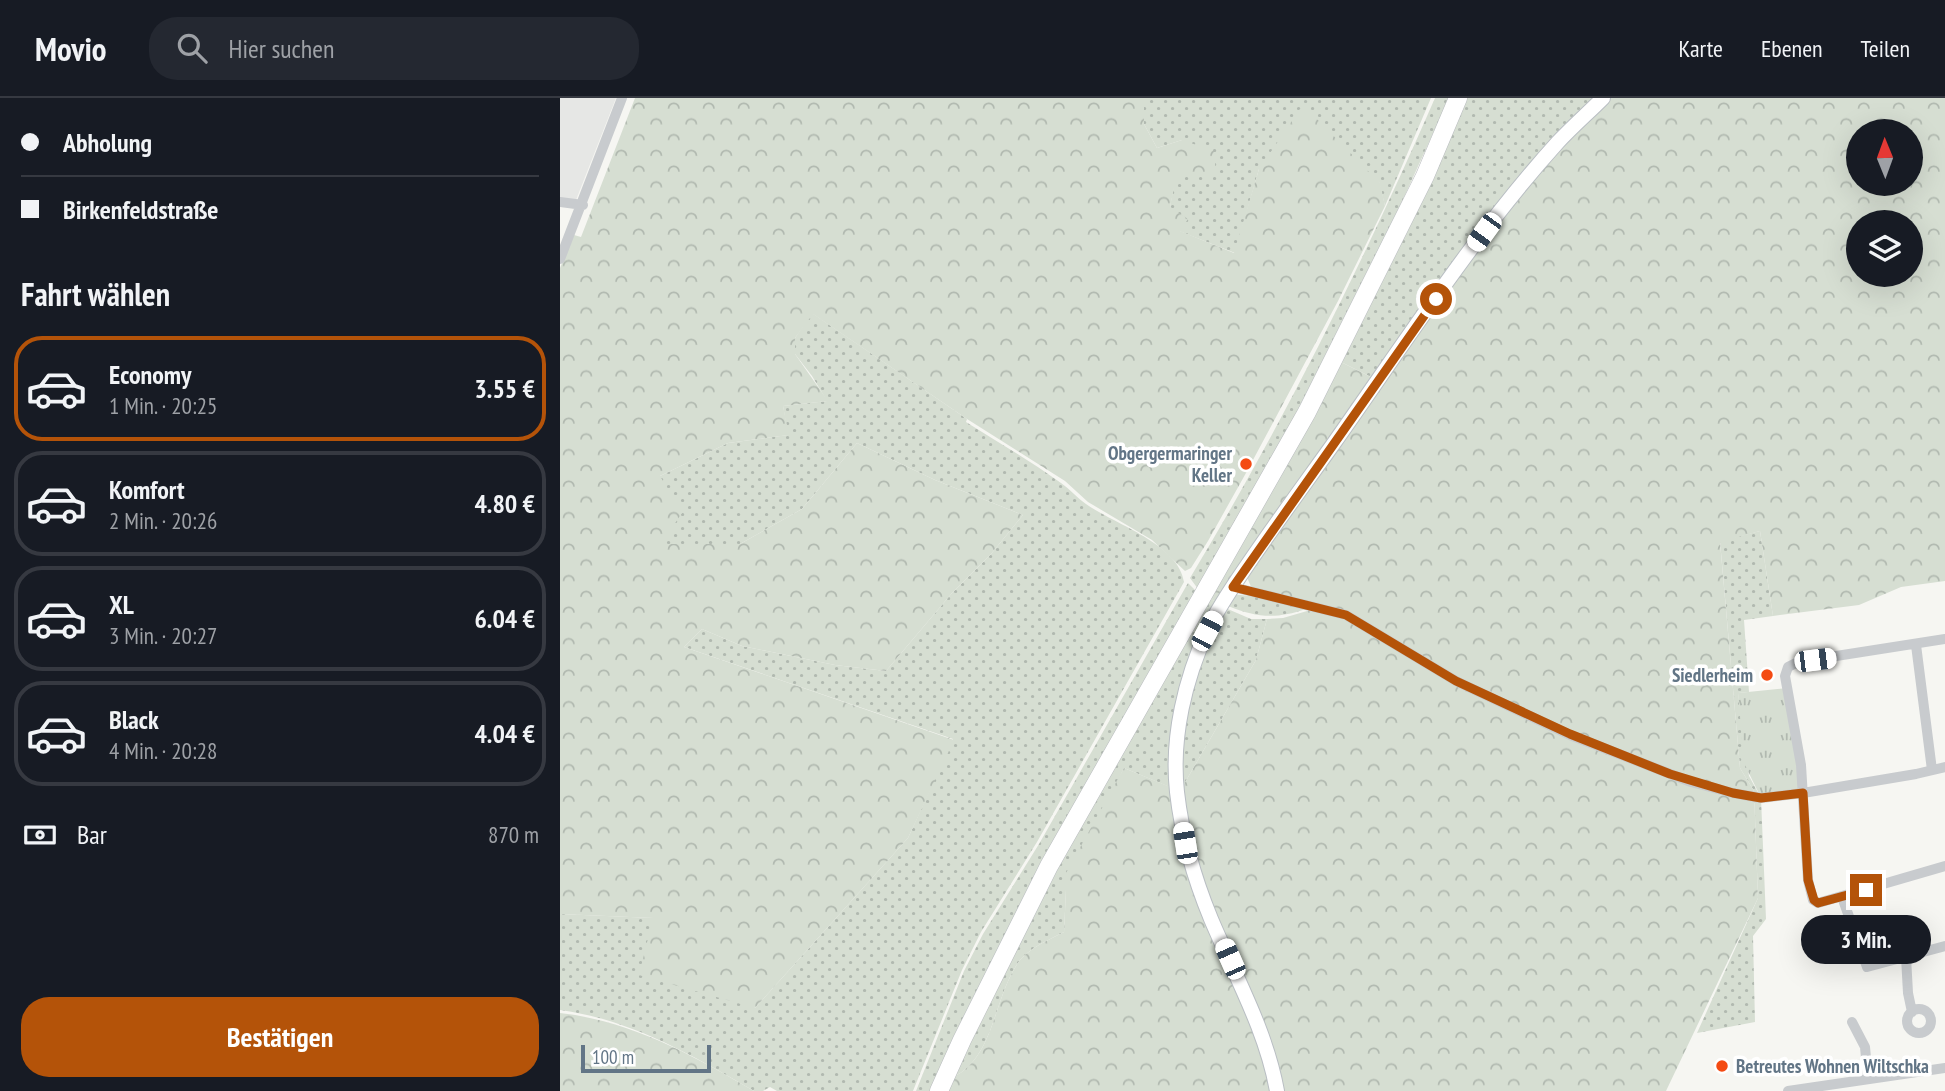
<!DOCTYPE html>
<html lang="de">
<head>
<meta charset="utf-8">
<style>
	body { margin:0; font-family:"PT Sans Narrow",sans-serif; background:#242831; color:#f1f3f6; height:100vh; display:flex; flex-direction:column; font-size:26px; white-space:nowrap }
	* { box-sizing:border-box; margin:0 }
	p { font-size:23px; color:#9ea1a6 }
	.icon { flex:none; width:38px; height:38px; fill:none; stroke:currentColor; stroke-width:2; stroke-linecap:round; stroke-linejoin:round }
	.map { position:relative; flex:1; overflow:hidden }
	.drawer { display:flex; flex-direction:column; background:#171b24; width:560px }
	.drawer>* { flex:none }
	.hud { display:grid; align-content:center; height:154px; padding:0 21px; background:#171b24 }
	.needle { width:46px; rotate:359deg }
	.tools { position:absolute; left:1286px; top:21px; display:grid; gap:14px }
	.tools a { display:grid; place-items:center; width:77px; height:77px; border-radius:50%; background:#171b24; box-shadow:0 7px 28px #0002; font-size:35px }
	.scale { position:absolute; left:21px; bottom:18px; width:130px; box-sizing:border-box; padding-left:7px; border:4px solid #627586; border-top:0; font-size:19px; line-height:24px; white-space:nowrap; color:#627586; -webkit-text-stroke:5px #fff; paint-order:stroke }
	.end { position:absolute; width:32px; height:32px; margin:-16px; border:9px solid #b45309; background:#fff; box-shadow:0 0 0 4px #fff }
	.from { border-radius:50% }
	.bubble { position:absolute; height:49px; border-radius:24px; background:#171b24; box-shadow:0 7px 28px #0002; font-size:23px; font-weight:700; line-height:49px; text-align:center }
	.car { position:absolute; width:21px; height:42px; margin:-21px -10px; border-radius:9px; box-shadow:0 0 5px 2px #0007; background:linear-gradient(#fff 24%,#345 0 40%,#fff 0 76%,#345 0 86%,#fff 0) }
	.hud b { display:flex; align-items:center; gap:24px; height:66px; font-size:26px }
	.hud b+b { border-top:2px solid #363941 }
	.hud i { width:18px; height:18px; background:#f1f3f6 }
	ul { padding:0; list-style:none }
	li { display:flex; align-items:center; gap:21px; height:105px; margin:0 14px 10px; padding:0 7px; border:4px solid #363941; border-radius:28px }
	li div { flex:1 }
	li b { display:block; font-size:26px }
	li em { font-style:normal; font-weight:700 }
	li.on { border-color:#b45309 }
	li>.icon { width:63px; height:63px; stroke-width:1.5 }
	h2 { padding:0 21px; font-size:32px; line-height:84px }
	.pay { display:flex; align-items:center; gap:18px; height:77px; padding:0 21px; font-size:26px }
	.pay p { margin-inline-start:auto }
	.cta { display:flex; gap:14px; margin-top:auto; padding:14px 21px }
	.cta a { flex:1; height:80px; border-radius:28px; background:#b45309; color:#fff; font-size:28px; font-weight:700; line-height:80px; text-align:center }
	header { display:flex; align-items:center; gap:42px; box-sizing:border-box; height:98px; padding:0 35px; background:#171b24; border-bottom:2px solid #363941 }
	header strong { font-size:33px }
	nav { display:flex; gap:38px; margin-inline-start:auto; font-size:24px }
	.search { width:490px; height:63px; background:#242831; display:flex; align-items:center; gap:18px; box-sizing:border-box; padding:0 24px; border-radius:28px; color:#9ea1a6; font-size:26px }
	main { display:flex; flex:1; min-height:0 }
	.map>svg:first-child { display:block }
</style>
</head>
<body>
<header>
<strong>Movio</strong>
<div class="search"><svg class="icon" aria-label="search" viewBox="0 0 24 24"><circle cx="10" cy="10" r="6"/><path d="M15 15l6 6"/></svg>Hier suchen</div>
<nav><a>Karte</a><a>Ebenen</a><a>Teilen</a></nav>
</header>
<main>
<section class="drawer">
<div class="hud">
<b><i class="from"></i>Abholung</b>
<b><i></i>Birkenfeldstraße</b>
</div>
<h2>Fahrt wählen</h2>
<ul>
<li class="on"><svg class="icon" aria-label="car" viewBox="0 0 24 24"><path d="M5 17H2v-5l4-1 3-4h7l3 4 3 1v5h-3M9 17h6M6 11h13"/><circle cx="7" cy="17" r="2"/><circle cx="17" cy="17" r="2"/></svg><div><b>Economy</b><p>1 Min. · 20:25</p></div><em>3.55 €</em></li>
<li><svg class="icon" aria-label="car" viewBox="0 0 24 24"><path d="M5 17H2v-5l4-1 3-4h7l3 4 3 1v5h-3M9 17h6M6 11h13"/><circle cx="7" cy="17" r="2"/><circle cx="17" cy="17" r="2"/></svg><div><b>Komfort</b><p>2 Min. · 20:26</p></div><em>4.80 €</em></li>
<li><svg class="icon" aria-label="car" viewBox="0 0 24 24"><path d="M5 17H2v-5l4-1 3-4h7l3 4 3 1v5h-3M9 17h6M6 11h13"/><circle cx="7" cy="17" r="2"/><circle cx="17" cy="17" r="2"/></svg><div><b>XL</b><p>3 Min. · 20:27</p></div><em>6.04 €</em></li>
<li><svg class="icon" aria-label="car" viewBox="0 0 24 24"><path d="M5 17H2v-5l4-1 3-4h7l3 4 3 1v5h-3M9 17h6M6 11h13"/><circle cx="7" cy="17" r="2"/><circle cx="17" cy="17" r="2"/></svg><div><b>Black</b><p>4 Min. · 20:28</p></div><em>4.04 €</em></li>
</ul>
<div class="pay"><svg class="icon" aria-label="cash" viewBox="0 0 24 24"><path d="M3 7h18v10H3z"/><circle cx="12" cy="12" r="2"/></svg>Bar<p>870 m</p></div>
<div class="cta"><a>Bestätigen</a></div>
</section>
<div class="map">
<svg width="1385" height="993" viewBox="0 0 1385 993">
	<defs>
		<pattern id="grass-dots" width="8" height="8" patternUnits="userSpaceOnUse" patternTransform="scale(1.75)"><rect width="8" height="8" fill="#d6ded2"/><path d="M2 2h.1M6 6h.1" fill="none" stroke="#b1b9b0" stroke-width="1.8" stroke-linecap="round"/></pattern>
		<pattern id="forest-crowns" width="20" height="18" patternUnits="userSpaceOnUse" patternTransform="scale(1.75)"><rect width="20" height="18" fill="#d6ded2"/><path d="M2 6a3 3 0 1 1 6 0M12 15a3 3 0 1 1 6 0" fill="none" stroke="#b1b9b0"/></pattern>
		<pattern id="park-tufts" width="24" height="20" patternUnits="userSpaceOnUse" patternTransform="scale(1.75)"><rect width="24" height="20" fill="#d6ded2"/><path d="M3 7l-1-3M5 7V3M7 7l1-3M15 17l-1-3M17 17v-4M19 17l1-3" fill="none" stroke="#b1b9b0"/></pattern>
	</defs>
	<rect width="100%" height="100%" fill="#f6f6f2"/>
	<path fill="#e6e7e5" d="M0,0H56L16,102L0,100Z"/>
	<path fill="url(#grass-dots)" d="M584,0H871L825,108L819,84L699,71L675,155L619,133L610,109L622,42L597,50L584,26Z
		M875,0H889L816,161L739,310L638,491L630,480C723,326 803,165 875,0Z
		M905,0H1037L813,280L781,264Z
		M252,215L407,321L406,324C438,344 470,363 501,385C510,391 517,400 526,406C554,426 619,446 624,484L477,744L421,834L402,872L353,993H217L210,989L203,993H194C132,957 72,922 0,912V816L94,820L195,910L348,740L393,641L124,549L142,531L182,548L275,567L326,573L392,495L431,456L463,417L375,382L297,345L242,411L180,446H101L100,378L168,345L228,337L223,308L267,303L252,278L235,256V240Z
		M1200,433L1213,518L1184,522L1189,594L1178,595L1189,678L1201,700L1206,821L1193,838L1195,924L1137,935L1198,800L1194,693L1180,670L1160,443Z
		M628,485L636,493C544,658 449,821 371,993H356L404,873L423,836L479,746Z
		M672,496L698,499L746,511C717,521 697,520 668,508Z
		M649,500L656,504L643,531L612,690L564,670L506,792L504,834C487,843 466,851 456,868C434,902 433,961 393,979L495,772Z
		M663,509L691,521H707L696,562L620,693L619,670L633,577Z"/>
	<path fill="url(#forest-crowns)" fill-rule="evenodd" d="M75,0H584V26L597,50L622,42L654,53L656,78L617,76L610,109L628,121L620,133L674,155L699,71L740,11L751,15L820,85L825,108L778,203L686,375L648,443L631,470L625,473L592,442L528,404L505,383L407,321L253,216L235,240V256L268,303L223,308L229,337L168,345L100,378L122,415L101,446H180L242,411L297,345L375,382L463,417L431,456L392,495L326,573L275,567L182,548L142,531L124,549L394,642L348,740L195,910L79,877L93,820L0,816V170L14,137L21,139Z
		M1049,0H1385V483L1341,489L1299,507L1213,518L1200,433L1160,444L1180,670L1194,693L1198,800L1106,993H386L393,979C433,961 434,902 456,868C466,851 487,843 504,834L506,792L501,784L564,670L620,693L696,562L707,521L723,520L754,511L692,491L686,477L966,85ZM1298,33H1351V86H1298ZM1298,124H1351V177H1298Z
		M781,264L813,280L656,504L649,500Z
		M0,915C72,923 134,958 194,993H0Z"/>
	<path fill="url(#park-tufts)" d="M1227,590L1243,695L1201,700L1184,665L1178,595Z"/>
	<g fill="none" stroke-linecap="round" stroke-linejoin="round">
		<g stroke="#b9bec3" stroke-width="16">
			<path id="secondary" d="M717,993C706,932 675,878 651,821C634,780 622,738 617,694C611,639 625,581 648,531C658,510 671,491 684,472C713,429 744,387 774,345C846,243 914,137 998,44C1012,29 1028,15 1043,0"/>
		</g>
		<g stroke="#b9bcbf" stroke-width="19">
			<path id="highway" d="M379,993L402,942L489,768L747,314L865,78L898,0"/>
		</g>
		<path stroke="#c8cbce" stroke-width="10" d="M0,104L23,107
			M0,161L62,0
			M673,489L786,517L896,583L1010,637L1131,684L1173,695L1201,700L1243,695L1356,676L1385,669
			M1385,541L1238,564L1228,569L1225,578L1241,667L1248,782L1253,802L1258,805L1385,768
			M1356,547L1372,672
			M1282,799L1307,869L1385,848
			M1346,859L1348,895L1352,914
			M1347 923a12 12 0 1 1 24 0a12 12 0 1 1-24 0Z
			M1292,924L1305,949L1308,981
			M1228,993L1385,970"/>
		<use href="#secondary" stroke="#fff" stroke-width="14"/>
		<use href="#highway" stroke="#fff" stroke-width="18"/>
	</g>
	<g fill="none" stroke-linecap="round" stroke-linejoin="round">
		<path stroke="#b45309" stroke-width="9" d="M876,201L673,489L786,517L896,583L1010,636L1110,676L1173,695L1201,700L1243,695L1248,782L1254,802L1258,805L1306,792"/>
	</g>
	<g fill="#f44b13" stroke="#fff" stroke-width="2.5">
		<circle cx="686" cy="366" r="7"/>
		<circle cx="1207" cy="577" r="7"/>
		<circle cx="1162" cy="968" r="7"/>
	</g>
	<g text-anchor="middle" stroke-width="7" stroke-linejoin="round" paint-order="stroke">
		<g font-size="19" font-weight="bold" fill="#627586" stroke="#fff" text-anchor="end">
			<text x="672" y="362">Obgergermaringer<tspan x="672" dy="22">Keller</tspan></text>
			<text x="1193" y="584">Siedlerheim</text>
			<text x="1176" y="975" text-anchor="start">Betreutes Wohnen Wiltschka</text>
		</g>
	</g>
</svg>
<div class="tools">
<a><svg class="needle" viewBox="-14 -14 28 28"><path d="M0-13l5 13h-10z" fill="#e53935"/><path d="M0 13l5-13h-10z" fill="#9ea1a6"/></svg></a>
<a><svg class="icon" aria-label="layers" viewBox="0 0 24 24"><path d="M12 4l9 5-9 5-9-5zM3 14l9 5 9-5"/></svg></a>
</div>
<div class="scale">100 m</div>
<i class="end from" style="left:876px;top:201px"></i>
<i class="end" style="left:1306px;top:792px"></i>
<div class="bubble" style="left:1241px;top:817px;width:130px">3 Min.</div>
<i class="car" style="left:924px;top:134px;rotate:216deg"></i>
<i class="car" style="left:647px;top:533px;rotate:28deg"></i>
<i class="car" style="left:1255px;top:562px;rotate:83deg"></i>
<i class="car" style="left:625px;top:745px;rotate:351deg"></i>
<i class="car" style="left:670px;top:861px;rotate:336deg"></i>
</div>
</main>
</body>
</html>
